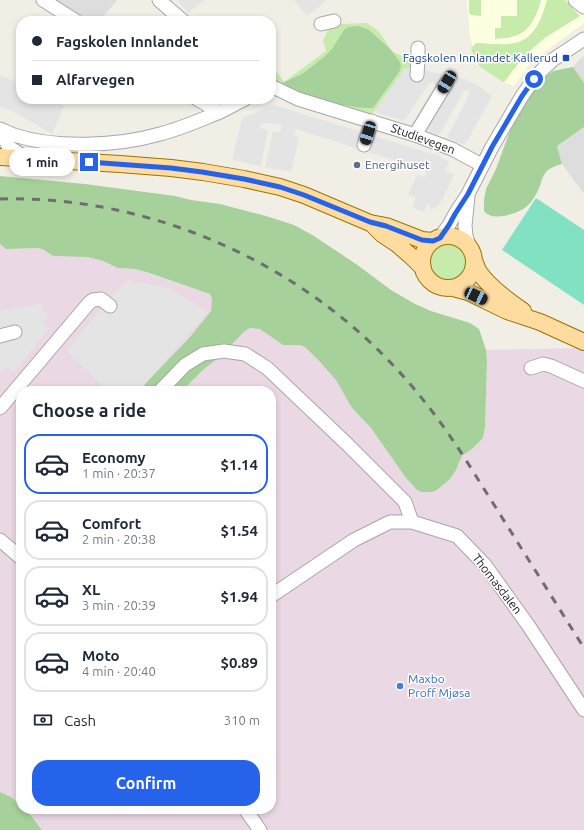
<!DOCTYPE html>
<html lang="en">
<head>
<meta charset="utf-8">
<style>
	body { margin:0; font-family:Ubuntu,sans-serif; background:#f6f6f7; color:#1f2937; height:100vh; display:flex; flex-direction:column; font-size:15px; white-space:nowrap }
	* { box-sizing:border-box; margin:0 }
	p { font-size:13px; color:#747a83 }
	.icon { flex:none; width:22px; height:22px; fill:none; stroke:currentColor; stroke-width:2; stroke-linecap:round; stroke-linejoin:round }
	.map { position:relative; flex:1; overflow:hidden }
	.drawer { position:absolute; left:16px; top:386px; width:260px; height:428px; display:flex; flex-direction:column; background:#fff; border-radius:16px; box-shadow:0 2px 6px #0003 }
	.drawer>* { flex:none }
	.guide { position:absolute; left:16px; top:16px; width:260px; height:88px; border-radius:16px; box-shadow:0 2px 6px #0003; display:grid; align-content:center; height:88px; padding:0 16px; background:#fff }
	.end { position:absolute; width:18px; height:18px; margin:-9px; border:5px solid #2563eb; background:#fff; box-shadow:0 0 0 2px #fff }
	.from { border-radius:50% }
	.bubble { position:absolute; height:28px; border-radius:14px; background:#fff; box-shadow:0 2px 6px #0003; font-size:13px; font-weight:700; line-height:28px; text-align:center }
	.car { position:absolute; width:12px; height:24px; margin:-12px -6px; border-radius:5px; box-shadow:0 0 3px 1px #0007; background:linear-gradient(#222 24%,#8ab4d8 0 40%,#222 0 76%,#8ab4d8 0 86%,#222 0) }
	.guide b { display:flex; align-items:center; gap:14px; height:38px; font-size:15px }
	.guide b+b { border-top:1px solid #e0e1e3 }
	.guide i { width:10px; height:10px; background:#1f2937 }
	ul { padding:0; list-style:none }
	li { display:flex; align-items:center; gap:12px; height:60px; margin:0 8px 6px; padding:0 8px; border:2px solid #e0e1e3; border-radius:16px }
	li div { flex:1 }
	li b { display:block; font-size:15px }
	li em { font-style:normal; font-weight:700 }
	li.on { border-color:#2563eb }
	li>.icon { width:36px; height:36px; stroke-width:1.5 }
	h2 { padding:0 16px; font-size:18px; line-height:48px }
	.pay { display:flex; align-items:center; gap:10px; height:44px; padding:0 16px; font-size:15px }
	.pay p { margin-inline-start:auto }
	.button { display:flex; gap:8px; margin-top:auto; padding:8px 16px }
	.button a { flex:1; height:46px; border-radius:16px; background:#2563eb; color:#fff; font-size:16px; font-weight:700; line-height:46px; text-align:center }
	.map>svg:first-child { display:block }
</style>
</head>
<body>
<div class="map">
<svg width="584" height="830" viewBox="0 0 584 830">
	<rect width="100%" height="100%" fill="#f1eee6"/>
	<path fill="#dedddd" d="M54,0H117L100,21H85Z
		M584,56V83L573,67L580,59Z
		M584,127V194L562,164L557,146Z"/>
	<path fill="#ead8e5" d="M0,244L6,249L39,248L44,250L53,256L87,257L103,261L118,268L135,269L210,294L212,299L211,311L190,337L144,385L140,391H21V806L11,797L0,792Z
		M250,328L261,329L283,345H300L305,347L321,363L336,380L352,408L371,428L406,478L417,490L422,492H432L437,490L450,479L456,470L460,460L463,455L472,449L483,438L485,427L487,361L486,350L584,348V830H42L28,812L25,809H271V391H182L204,369L217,359L245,331Z"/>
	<path fill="#fdffe1" d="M467,0H584V23L532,61L514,86L506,83L477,65L470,36Z"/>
	<path fill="#c6ebab" d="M469,0H481V16L471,15L469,13Z
		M517,0H541C536,17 530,33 511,37C506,39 500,38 495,39V28H501V16H517Z
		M547,0H565L580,16L546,37L524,56L505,81L503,82L480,67L475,60L471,48L476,43C489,43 502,46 514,43C535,40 542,17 547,0Z
		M367,23C370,26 375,28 378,31C390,44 387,54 409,57L414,68L405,69L372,114L274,86L272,77L277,72L284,82L326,51L323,40L329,28L341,24Z
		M429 262a19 19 0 1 1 38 0a19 19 0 1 1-38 0Z"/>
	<path fill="#a6d19a" d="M359,26L369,30L390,49L400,62L401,67L399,72L373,108H363L329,103L281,85L282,83L302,74L324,57L332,49L344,30L348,27Z
		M573,67L584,83V127L557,146L562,164C555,166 548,168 544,175C542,178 541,182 540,186C531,206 525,211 504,216C496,217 489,217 484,211V200L486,189L496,169L515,117L531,88L553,71Z
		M0,176L85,184L175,196L191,200L220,204L266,216L294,225L314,236L356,264L391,290L415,304L431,311L470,323L479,329L486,350L487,361L485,427L483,438L472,449L463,455L460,460L456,470L450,479L437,490L432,492H421L417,490L406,478L371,428L352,408L336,380L321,363L305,347L300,345H283L260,329L250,328L245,331L217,359L204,369L182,391H140L144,385L190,337L211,311L212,299L210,294L146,272L135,269L118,268L103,261L87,257L53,256L44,250L39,248L6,249L0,244Z
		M0,792L11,797L21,806V809H25L28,812L42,830H0Z"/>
	<path fill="#83e1c3" d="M536,198L584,230V305L502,250Z"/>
	<path fill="#e4e4e4" d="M177,0H205L188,13Z
		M294,0H326V1L307,16Z
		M405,68H414L464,79L476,84L492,96L469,138L464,145L447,138L469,95V92L467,90L464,91L439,135L412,124L435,85L434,82H430L404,121L374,112Z
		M0,75L21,84V99H51L64,106L52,134L16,113L0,106Z
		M274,105L361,132L356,148L296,129L294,136L299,137L291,172L265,167L273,131L280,133L282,125L278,124L261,123L260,128L268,130L261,166L232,160L242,118Z
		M374,136L439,156L449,162L445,171L454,175L442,200L436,207L432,210L427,204L424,212L412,207L416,198L408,195L417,175L425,177L427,173L424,169L369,152Z
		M127,280L169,288L208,312L139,391H109L66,351L106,303Z
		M43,303V310L49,316L43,323L49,328L14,373L6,367L0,374V311Z"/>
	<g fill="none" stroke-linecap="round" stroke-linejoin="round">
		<g stroke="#a7a7a7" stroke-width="15">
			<path id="minor" d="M43,0L76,21
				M159,0L183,21
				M575,0L584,7
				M321,24L334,21
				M417,75L418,59V48
				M271,86L298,99L415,135L452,149L482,165
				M197,99L220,112L245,99
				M0,129C5,131 9,133 14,135C56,149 118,146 160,134C180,129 200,120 220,112
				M0,129L8,146L27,159
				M415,135L447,82
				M364,145L372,121
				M468,196L465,226L466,236L470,248
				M440,238L449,225L455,214L468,194L492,147L522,96L534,79L543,69L554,59L584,39
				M0,336L15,332
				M531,368L543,364L551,366L584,381
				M160,391L185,365L203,354L224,351L245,354L267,368L347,444L405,502L412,522
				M0,408L89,303L93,300L101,299L110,306
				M0,540L21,558
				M271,596L354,540L390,522H412L457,536L485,565L528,625L584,710
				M245,809L260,830"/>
		</g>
		<g stroke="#9c7300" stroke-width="18">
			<path id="major" d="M0,157L120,164L171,168L203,172L244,179L280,187L304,195L370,223L386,226L422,240L433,241
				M373,225L382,234L397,244L412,257L423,268
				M422 262a26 26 0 1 1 52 0a26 26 0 1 1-52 0Z
				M474,261C476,264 477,269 479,272C488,286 510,302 523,311
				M453,288L468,292L507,311L540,322L584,342"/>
		</g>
		<use href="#minor" stroke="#fff" stroke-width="13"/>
		<use href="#major" stroke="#fedb9e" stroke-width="16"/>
		<path stroke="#6e6e6e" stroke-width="3" stroke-dasharray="8 8" stroke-linecap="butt" d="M0,199C144,195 291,258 390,362C418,391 442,423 464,457L584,648"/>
	</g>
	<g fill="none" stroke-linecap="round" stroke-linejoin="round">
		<path stroke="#2563eb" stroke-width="5" d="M89,162L171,168L202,172L244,179L280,187L304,195L370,222L386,226L422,240L433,241L440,238L449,225L455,214L468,194L492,147L522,96L534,79"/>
	</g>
	<rect fill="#1a4fb4" stroke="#fff" stroke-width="1.5" x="562" y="54" width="8" height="8" rx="2"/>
	<circle fill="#5c6f8a" stroke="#fff" stroke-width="1.5" cx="357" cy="165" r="4"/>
	<circle fill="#3f7fe0" stroke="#fff" stroke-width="1.5" cx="400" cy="686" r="4"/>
	<g text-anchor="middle" stroke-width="3" stroke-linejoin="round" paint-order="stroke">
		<g font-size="12" fill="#164399" stroke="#fff" text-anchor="end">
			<text x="558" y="62">Fagskolen Innlandet Kallerud</text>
		</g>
		<g font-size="12" fill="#202020" stroke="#fff">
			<text transform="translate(423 139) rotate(20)" y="4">Studievegen</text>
			<text transform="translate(497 584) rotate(52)" y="4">Thomasdalen</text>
		</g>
		<g font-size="12" fill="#4e5e75" stroke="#fff" text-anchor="start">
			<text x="365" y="169">Energihuset</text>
		</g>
		<g font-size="12" fill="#366cbe" stroke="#fff" text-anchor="start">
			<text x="408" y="683">Maxbo<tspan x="408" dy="14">Proff Mjøsa</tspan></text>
		</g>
	</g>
</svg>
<i class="end from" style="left:534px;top:79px"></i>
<i class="end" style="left:89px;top:162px"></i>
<div class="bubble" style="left:9px;top:148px;width:66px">1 min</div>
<i class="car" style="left:447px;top:82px;rotate:211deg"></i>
<i class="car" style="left:368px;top:133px;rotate:197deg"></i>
<i class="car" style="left:476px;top:296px;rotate:115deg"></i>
<div class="guide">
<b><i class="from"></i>Fagskolen Innlandet</b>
<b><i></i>Alfarvegen</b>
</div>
<section class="drawer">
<h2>Choose a ride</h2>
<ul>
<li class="on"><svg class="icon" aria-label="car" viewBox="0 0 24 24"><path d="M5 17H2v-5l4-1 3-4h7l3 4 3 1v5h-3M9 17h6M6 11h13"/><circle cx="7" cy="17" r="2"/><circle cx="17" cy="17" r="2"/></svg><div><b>Economy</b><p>1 min · 20:37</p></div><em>$1.14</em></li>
<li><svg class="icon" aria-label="car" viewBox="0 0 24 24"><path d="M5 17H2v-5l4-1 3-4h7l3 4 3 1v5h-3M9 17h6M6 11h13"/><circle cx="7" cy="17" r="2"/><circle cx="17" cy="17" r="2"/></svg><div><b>Comfort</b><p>2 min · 20:38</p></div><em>$1.54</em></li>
<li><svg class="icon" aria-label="car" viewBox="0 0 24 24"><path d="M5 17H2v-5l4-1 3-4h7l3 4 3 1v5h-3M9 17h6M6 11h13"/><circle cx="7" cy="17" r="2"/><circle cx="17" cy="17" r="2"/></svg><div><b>XL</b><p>3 min · 20:39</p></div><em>$1.94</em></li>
<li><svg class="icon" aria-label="car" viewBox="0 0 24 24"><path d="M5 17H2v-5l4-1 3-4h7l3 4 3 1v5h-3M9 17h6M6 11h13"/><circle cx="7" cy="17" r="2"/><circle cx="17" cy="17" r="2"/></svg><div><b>Moto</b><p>4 min · 20:40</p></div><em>$0.89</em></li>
</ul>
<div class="pay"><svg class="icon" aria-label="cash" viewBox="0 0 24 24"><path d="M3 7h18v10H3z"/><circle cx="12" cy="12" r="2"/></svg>Cash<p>310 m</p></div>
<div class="button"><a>Confirm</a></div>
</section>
</div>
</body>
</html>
